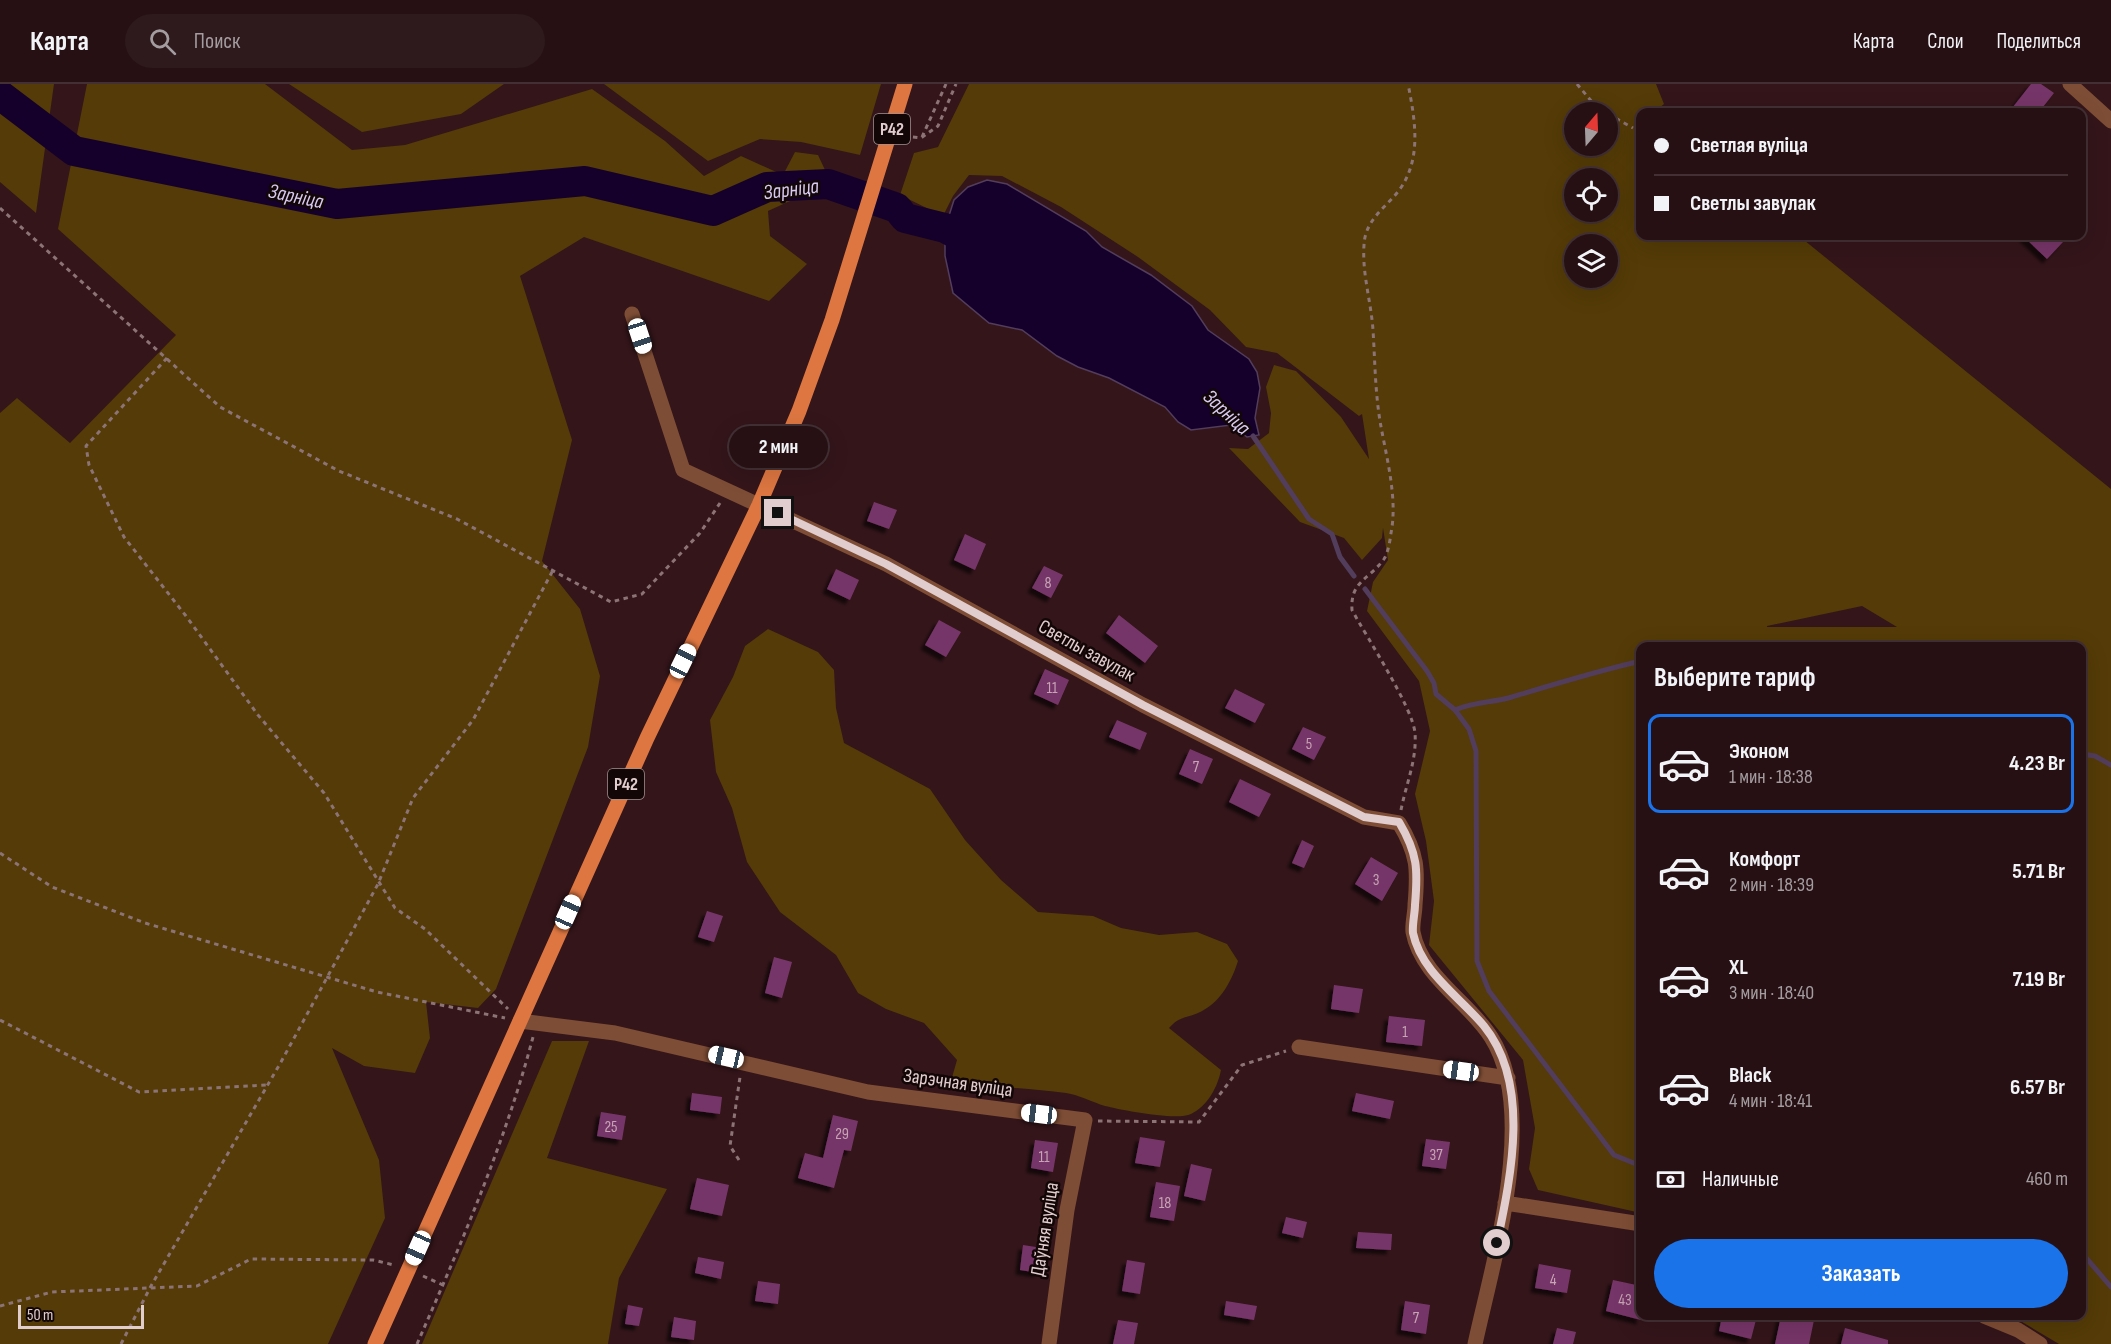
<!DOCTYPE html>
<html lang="ru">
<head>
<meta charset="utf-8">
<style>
	body { margin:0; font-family:"Sofia Sans Condensed",sans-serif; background:#2e191d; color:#f1f3f6; height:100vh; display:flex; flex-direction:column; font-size:22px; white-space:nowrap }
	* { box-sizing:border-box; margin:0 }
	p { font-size:20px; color:#a49da0 }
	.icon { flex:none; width:33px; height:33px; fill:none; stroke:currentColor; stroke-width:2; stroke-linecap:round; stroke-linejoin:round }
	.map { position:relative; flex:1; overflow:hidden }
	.drawer { position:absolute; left:1636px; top:558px; width:450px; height:678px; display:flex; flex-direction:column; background:#261014; border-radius:12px; box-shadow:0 6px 24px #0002,0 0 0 2px #423034 }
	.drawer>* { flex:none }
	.banner { position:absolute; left:1636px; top:24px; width:450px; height:132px; border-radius:12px; box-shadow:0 6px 24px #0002,0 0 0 2px #423034; display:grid; align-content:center; height:132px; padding:0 18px; background:#261014 }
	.needle { width:39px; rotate:19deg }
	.buttons { position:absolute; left:1564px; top:18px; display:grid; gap:12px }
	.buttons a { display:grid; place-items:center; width:54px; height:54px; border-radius:50%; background:#261014; box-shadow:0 6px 24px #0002,0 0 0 2px #423034; font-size:30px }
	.scale { position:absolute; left:18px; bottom:15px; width:126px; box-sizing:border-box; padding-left:6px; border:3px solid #e1ccce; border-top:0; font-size:16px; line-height:21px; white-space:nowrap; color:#e1ccce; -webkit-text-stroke:4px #120607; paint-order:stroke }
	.end { position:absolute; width:27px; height:27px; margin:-14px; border:8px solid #e1ccce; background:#111; box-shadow:0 0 0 3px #111 }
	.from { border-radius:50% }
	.bubble { position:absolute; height:42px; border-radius:21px; background:#261014; box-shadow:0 6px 24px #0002,0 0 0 2px #423034; font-size:20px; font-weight:700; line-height:42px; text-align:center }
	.car { position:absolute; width:18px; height:36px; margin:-18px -9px; border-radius:8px; box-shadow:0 0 4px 2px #0007; background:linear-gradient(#fff 24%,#345 0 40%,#fff 0 76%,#345 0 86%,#fff 0) }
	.banner b { display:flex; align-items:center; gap:21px; height:57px; font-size:22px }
	.banner b+b { border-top:2px solid #423034 }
	.banner i { width:15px; height:15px; background:#f1f3f6 }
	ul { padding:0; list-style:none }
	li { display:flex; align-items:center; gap:18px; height:99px; margin:0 12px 9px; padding:0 6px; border:3px solid transparent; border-radius:12px }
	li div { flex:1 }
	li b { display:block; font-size:22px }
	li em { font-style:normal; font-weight:700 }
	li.selected { border-color:#1a73e8 }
	li>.icon { width:54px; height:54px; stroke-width:1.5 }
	h2 { padding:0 18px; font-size:27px; line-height:72px }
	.pay { display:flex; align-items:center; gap:15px; height:66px; padding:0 18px; font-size:22px }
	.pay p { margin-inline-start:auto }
	.primary-button { display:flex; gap:12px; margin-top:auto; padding:12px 18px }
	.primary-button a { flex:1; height:69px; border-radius:36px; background:#1a73e8; color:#fff; font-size:24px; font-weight:700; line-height:69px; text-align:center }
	header { display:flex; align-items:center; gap:36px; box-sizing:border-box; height:84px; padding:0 30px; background:#261014; border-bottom:2px solid #423034 }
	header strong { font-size:28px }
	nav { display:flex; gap:33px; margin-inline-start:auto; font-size:21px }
	.search { width:420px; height:54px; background:#2e191d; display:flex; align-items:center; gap:15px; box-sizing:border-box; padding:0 21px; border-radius:33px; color:#a49da0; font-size:22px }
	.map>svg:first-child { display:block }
</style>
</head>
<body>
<header>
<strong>Карта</strong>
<div class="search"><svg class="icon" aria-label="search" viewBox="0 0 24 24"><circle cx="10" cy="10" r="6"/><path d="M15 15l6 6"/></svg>Поиск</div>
<nav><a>Карта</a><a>Слои</a><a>Поделиться</a></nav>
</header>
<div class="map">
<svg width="2111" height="1260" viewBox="0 0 2111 1260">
	<defs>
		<filter id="shadow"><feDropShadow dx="-4.5" dy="4.5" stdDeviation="1.5" flood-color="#0009"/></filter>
	</defs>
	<rect width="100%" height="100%" fill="#33151a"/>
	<path fill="#543b07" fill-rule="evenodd" d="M0,0H54L36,129L0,98Z
		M87,0H265L352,66L405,61L592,5L665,57L704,92L741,72L783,91L795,68L818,71L826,88L812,107L768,127L770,152L807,180L769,217L584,153L520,192L572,356L542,477L580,525L600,592L588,663L496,905L478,924L426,918L430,954L415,989L364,982L332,964L379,1076L385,1134L328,1260H0V329L17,314L70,359L176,251L58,145Z
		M289,0H504L461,30L362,48Z
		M604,0H881L860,71L801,58L760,55L708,77Z
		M969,0H1656L1664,20L1654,28H1641V152H1799L2111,405V1260H2059L2012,1232H2082V562H1641V1129L1538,1106L1529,1085L1535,1044L1523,976L1429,861L1434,817L1426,757L1415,710L1430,647L1419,597L1367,527L1373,498L1388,476L1383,444L1382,454L1362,476L1344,454L1300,438L1229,364L1248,365L1269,349L1271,329L1266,303L1274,281L1296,287L1341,333L1369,375L1362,330L1359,332L1277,269L1246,263L1210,226L1138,173L1061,123L1002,92L969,91L953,112L943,132L900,111L914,69L938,63ZM1575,28H1608V62H1575ZM1575,94H1608V128H1575ZM1575,160H1608V194H1575ZM1862,522L1897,543H1767V542Z
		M768,545L818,568L834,586L836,624L844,659L930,705L965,756L1001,796L1038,828L1093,832L1121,844L1159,851L1197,848L1227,860L1238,877C1231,899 1219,920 1198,929C1184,935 1180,932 1169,944L1221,986C1218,1002 1208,1022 1191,1030C1177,1037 1121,1026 1105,1022C1092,1018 1079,1011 1066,1009C1028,1004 989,1003 951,997L957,976L924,939L886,925L858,909L836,871L780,828L747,778L732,724L716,688L710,636L733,593L745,562Z
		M552,957H589L547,1074L667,1105L619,1194L608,1260H422Z"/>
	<path fill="#15002b" stroke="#523d5c" stroke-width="1.5" d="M987,96L1007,100L1086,147L1102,163L1151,191L1192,222L1208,246L1249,275L1257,288L1260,304L1255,334L1259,351L1247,353L1231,341L1191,346L1178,338L1165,323L1109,294L1078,283L1057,272L1022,246L989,239L953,209L945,172V144L954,116L968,103Z"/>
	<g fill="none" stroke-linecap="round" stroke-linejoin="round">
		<path stroke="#523d5c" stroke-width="5" d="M1253,352L1309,435L1332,450L1340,473L1354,492
			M1365,505L1427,587L1434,599L1436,610L1455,626C1475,617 1492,619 1512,613C1555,600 1597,587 1641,577
			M1455,626L1469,645L1476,667L1477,877L1489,907L1614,1071L1641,1082
			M2082,670L2095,672L2111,681
			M2082,1169L2111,1203"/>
		<path stroke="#15002b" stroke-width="30" d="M0,11L74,67L337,120L585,97L713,127L767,103L828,100L897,124L905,134L945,144L981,163"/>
	</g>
	<path fill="#763668" filter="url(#shadow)" d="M2031,0H2041L2054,9L2039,28H2009Z
		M2023,152H2057L2063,158L2047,175Z
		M874,418L897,426L889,445L867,437Z
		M965,450L986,460L975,486L954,476Z
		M1044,482L1063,491L1051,514L1032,504Z
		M836,485L859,496L850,516L827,505Z
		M1119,531L1158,562L1145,579L1106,549Z
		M939,536L961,548L946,573L925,561Z
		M1045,585L1069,596L1058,621L1034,610Z
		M1235,605L1265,620L1255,639L1225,624Z
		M1117,636L1147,649L1140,666L1109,653Z
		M1303,643L1326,653L1314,676L1292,665Z
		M1190,665L1213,675L1202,700L1179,690Z
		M1240,695L1271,710L1259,733L1229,718Z
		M1302,756L1314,762L1304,784L1292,779Z
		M1371,773L1398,789L1382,817L1355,800Z
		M707,827L723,832L714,858L698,853Z
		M774,873L792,878L782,914L765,909Z
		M1334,901L1363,905L1359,929L1331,925Z
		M1389,932L1425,936L1422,962L1386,958Z
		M692,1009L722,1013L720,1030L690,1026Z
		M1356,1009L1394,1017L1390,1035L1352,1027Z
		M601,1028L626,1032L622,1056L597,1052Z
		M833,1031L858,1037L851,1067L844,1066L834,1104L798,1094L805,1069L823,1074Z
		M1140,1053L1165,1057L1160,1083L1135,1079Z
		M1426,1055L1450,1058L1446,1085L1422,1082Z
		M1035,1056L1058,1059L1053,1088L1031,1084Z
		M1191,1080L1212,1085L1205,1117L1184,1112Z
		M697,1094L729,1101L722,1132L690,1125Z
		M1156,1098L1180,1102L1174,1137L1150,1133Z
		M1286,1133L1307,1138L1303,1154L1282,1149Z
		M1358,1148L1392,1150L1391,1166L1356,1164Z
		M1023,1161L1042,1164L1039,1189L1020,1186Z
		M698,1173L724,1178L721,1195L695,1189Z
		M1127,1176L1145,1179L1140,1210L1122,1207Z
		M1539,1180L1571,1186L1567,1209L1535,1204Z
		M1613,1196L1641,1202V1236L1606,1227Z
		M758,1197L780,1200L778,1220L755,1217Z
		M1226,1217L1257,1222L1254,1236L1224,1231Z
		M1405,1217L1430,1221L1426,1250L1401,1246Z
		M628,1221L643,1224L639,1242L625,1240Z
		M1722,1232H1757L1751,1255L1719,1247Z
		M1781,1232L1814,1236L1809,1260H1775Z
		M674,1233L696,1237L694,1256L671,1253Z
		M1118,1236L1138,1239L1134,1260H1113Z
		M1557,1244L1576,1248L1573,1260H1553Z
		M1845,1244L1888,1256V1260H1841Z"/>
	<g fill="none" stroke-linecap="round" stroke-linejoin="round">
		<path stroke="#8c7376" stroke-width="3" stroke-dasharray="4.5 4.5" stroke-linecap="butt" d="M1577,0L1597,24L1606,28
			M1608,30L1633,44
			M904,52L921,54L938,42L956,0
			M922,53L946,0
			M0,124L220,323L339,387L457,435L611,518L642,510L700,449L720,419
			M167,274L86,362L89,381L124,453L186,532L258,631L324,709L395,824L425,845L508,925
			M1401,726C1406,700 1417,676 1415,649C1413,624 1366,552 1352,526C1350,497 1369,496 1384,475C1388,469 1390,457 1391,449C1398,414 1386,372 1380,337C1375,306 1375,277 1373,246C1371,217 1362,190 1364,161C1365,135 1387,123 1400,105C1422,74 1415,35 1408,0
			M0,769L52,803L145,839L377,908L505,934
			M0,936L139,1008L268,1001
			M1098,1037L1199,1038L1242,981L1286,967
			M739,1076L730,1062L740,993
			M423,1192L443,1201
			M0,1222L52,1208L197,1202L251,1175L373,1176L394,1181
			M121,1260L151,1202L281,978L378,800L413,714L473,636L552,488
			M417,1260C461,1160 505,1059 533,953"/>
		<path stroke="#7e4d35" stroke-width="15" d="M2070,0L2111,37
			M632,230L683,386L886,480L1143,621L1364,733L1399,739C1418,770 1418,786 1415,821C1415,829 1412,840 1413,848C1421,892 1469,918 1491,953C1539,1028 1493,1177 1475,1260
			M520,937L615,949L868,1008L1085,1036L1067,1126L1049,1260
			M1299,963L1508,994
			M1505,1119L1641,1140
			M1984,1232L2018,1246L2040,1260"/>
		<path stroke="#dd7641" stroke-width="15" d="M375,1260L647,654L759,421L799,327L832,236L905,0"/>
	</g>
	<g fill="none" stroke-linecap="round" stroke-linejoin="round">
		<path stroke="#e1ccce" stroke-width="8" d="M778,429L886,480L1143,621L1364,733L1399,738C1418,770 1418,786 1415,821C1415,829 1412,841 1413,849C1421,888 1460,913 1484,942C1531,1000 1511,1092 1497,1159"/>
	</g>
	<g text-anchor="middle" stroke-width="5" stroke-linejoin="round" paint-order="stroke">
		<g font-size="16" fill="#c6a6b4">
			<text x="1048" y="504">8</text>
			<text x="1052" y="609">11</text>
			<text x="1309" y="665">5</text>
			<text x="1196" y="688">7</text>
			<text x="1376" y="801">3</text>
			<text x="1405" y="953">1</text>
			<text x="611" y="1048">25</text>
			<text x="842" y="1055">29</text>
			<text x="1436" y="1076">37</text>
			<text x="1044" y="1078">11</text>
			<text x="1165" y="1124">18</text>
			<text x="1553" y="1201">4</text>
			<text x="1625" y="1221">43</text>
			<text x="1416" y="1239">7</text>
		</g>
		<g fill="#120607" stroke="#a39192" stroke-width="1.5">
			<rect x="874" y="30" width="36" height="30" rx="4.5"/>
			<rect x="608" y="685" width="36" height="30" rx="4.5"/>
		</g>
		<g font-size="18" font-weight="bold" fill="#e1ccce">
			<text x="892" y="51">Р42</text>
			<text x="626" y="706">Р42</text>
		</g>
		<g font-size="20" fill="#e1ccce" stroke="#120607">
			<text transform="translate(1087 566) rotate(29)" y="7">Светлы завулак</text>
			<text transform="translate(958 998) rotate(8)" y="7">Зарэчная вуліца</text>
			<text transform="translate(1044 1145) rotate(-81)" y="7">Даўняя вуліца</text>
		</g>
		<g font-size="21" font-style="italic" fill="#d8caf1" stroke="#120607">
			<text transform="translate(791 105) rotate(-7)" y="7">Зарніца</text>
			<text transform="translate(296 112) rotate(12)" y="7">Зарніца</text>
			<text transform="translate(1227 328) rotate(43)" y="7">Зарніца</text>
		</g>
	</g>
</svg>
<div class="buttons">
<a><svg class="needle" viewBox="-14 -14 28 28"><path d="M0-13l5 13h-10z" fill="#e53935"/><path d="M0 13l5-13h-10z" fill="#a49da0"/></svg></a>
<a><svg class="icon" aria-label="locate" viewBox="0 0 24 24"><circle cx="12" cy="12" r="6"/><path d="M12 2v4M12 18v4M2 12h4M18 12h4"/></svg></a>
<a><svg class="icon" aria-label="layers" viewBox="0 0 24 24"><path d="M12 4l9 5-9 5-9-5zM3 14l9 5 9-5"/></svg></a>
</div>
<div class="scale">50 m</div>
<i class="end from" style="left:1497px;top:1159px"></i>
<i class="end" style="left:778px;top:429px"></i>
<div class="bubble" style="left:729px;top:342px;width:99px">2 мин</div>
<i class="car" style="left:640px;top:252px;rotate:162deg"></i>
<i class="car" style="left:683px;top:577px;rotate:26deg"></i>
<i class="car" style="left:568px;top:828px;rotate:24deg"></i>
<i class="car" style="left:726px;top:973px;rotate:283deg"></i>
<i class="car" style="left:1461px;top:987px;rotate:278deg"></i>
<i class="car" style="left:1039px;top:1030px;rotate:277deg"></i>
<i class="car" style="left:418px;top:1164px;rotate:204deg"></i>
<div class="banner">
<b><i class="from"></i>Светлая вуліца</b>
<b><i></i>Светлы завулак</b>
</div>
<section class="drawer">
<h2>Выберите тариф</h2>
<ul>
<li class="selected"><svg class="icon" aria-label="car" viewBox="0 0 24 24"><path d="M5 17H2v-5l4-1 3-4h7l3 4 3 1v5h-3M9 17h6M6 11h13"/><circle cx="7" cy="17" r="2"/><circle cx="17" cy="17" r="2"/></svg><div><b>Эконом</b><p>1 мин · 18:38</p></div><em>4.23 Br</em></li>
<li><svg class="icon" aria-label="car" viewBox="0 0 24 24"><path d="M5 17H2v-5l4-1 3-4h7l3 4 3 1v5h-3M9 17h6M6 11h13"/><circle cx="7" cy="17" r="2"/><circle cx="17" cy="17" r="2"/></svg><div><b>Комфорт</b><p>2 мин · 18:39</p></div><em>5.71 Br</em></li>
<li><svg class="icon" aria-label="car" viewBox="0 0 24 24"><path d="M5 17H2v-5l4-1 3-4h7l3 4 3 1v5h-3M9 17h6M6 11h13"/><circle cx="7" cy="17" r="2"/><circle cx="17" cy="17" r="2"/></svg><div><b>XL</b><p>3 мин · 18:40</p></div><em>7.19 Br</em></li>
<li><svg class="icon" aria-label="car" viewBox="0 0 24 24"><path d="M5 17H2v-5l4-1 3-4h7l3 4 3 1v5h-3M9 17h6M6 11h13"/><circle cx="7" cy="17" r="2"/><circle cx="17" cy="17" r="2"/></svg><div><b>Black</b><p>4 мин · 18:41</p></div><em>6.57 Br</em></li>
</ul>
<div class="pay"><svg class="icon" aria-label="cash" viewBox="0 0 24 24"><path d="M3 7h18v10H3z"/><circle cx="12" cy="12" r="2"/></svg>Наличные<p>460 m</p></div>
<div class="primary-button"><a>Заказать</a></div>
</section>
</div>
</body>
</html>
